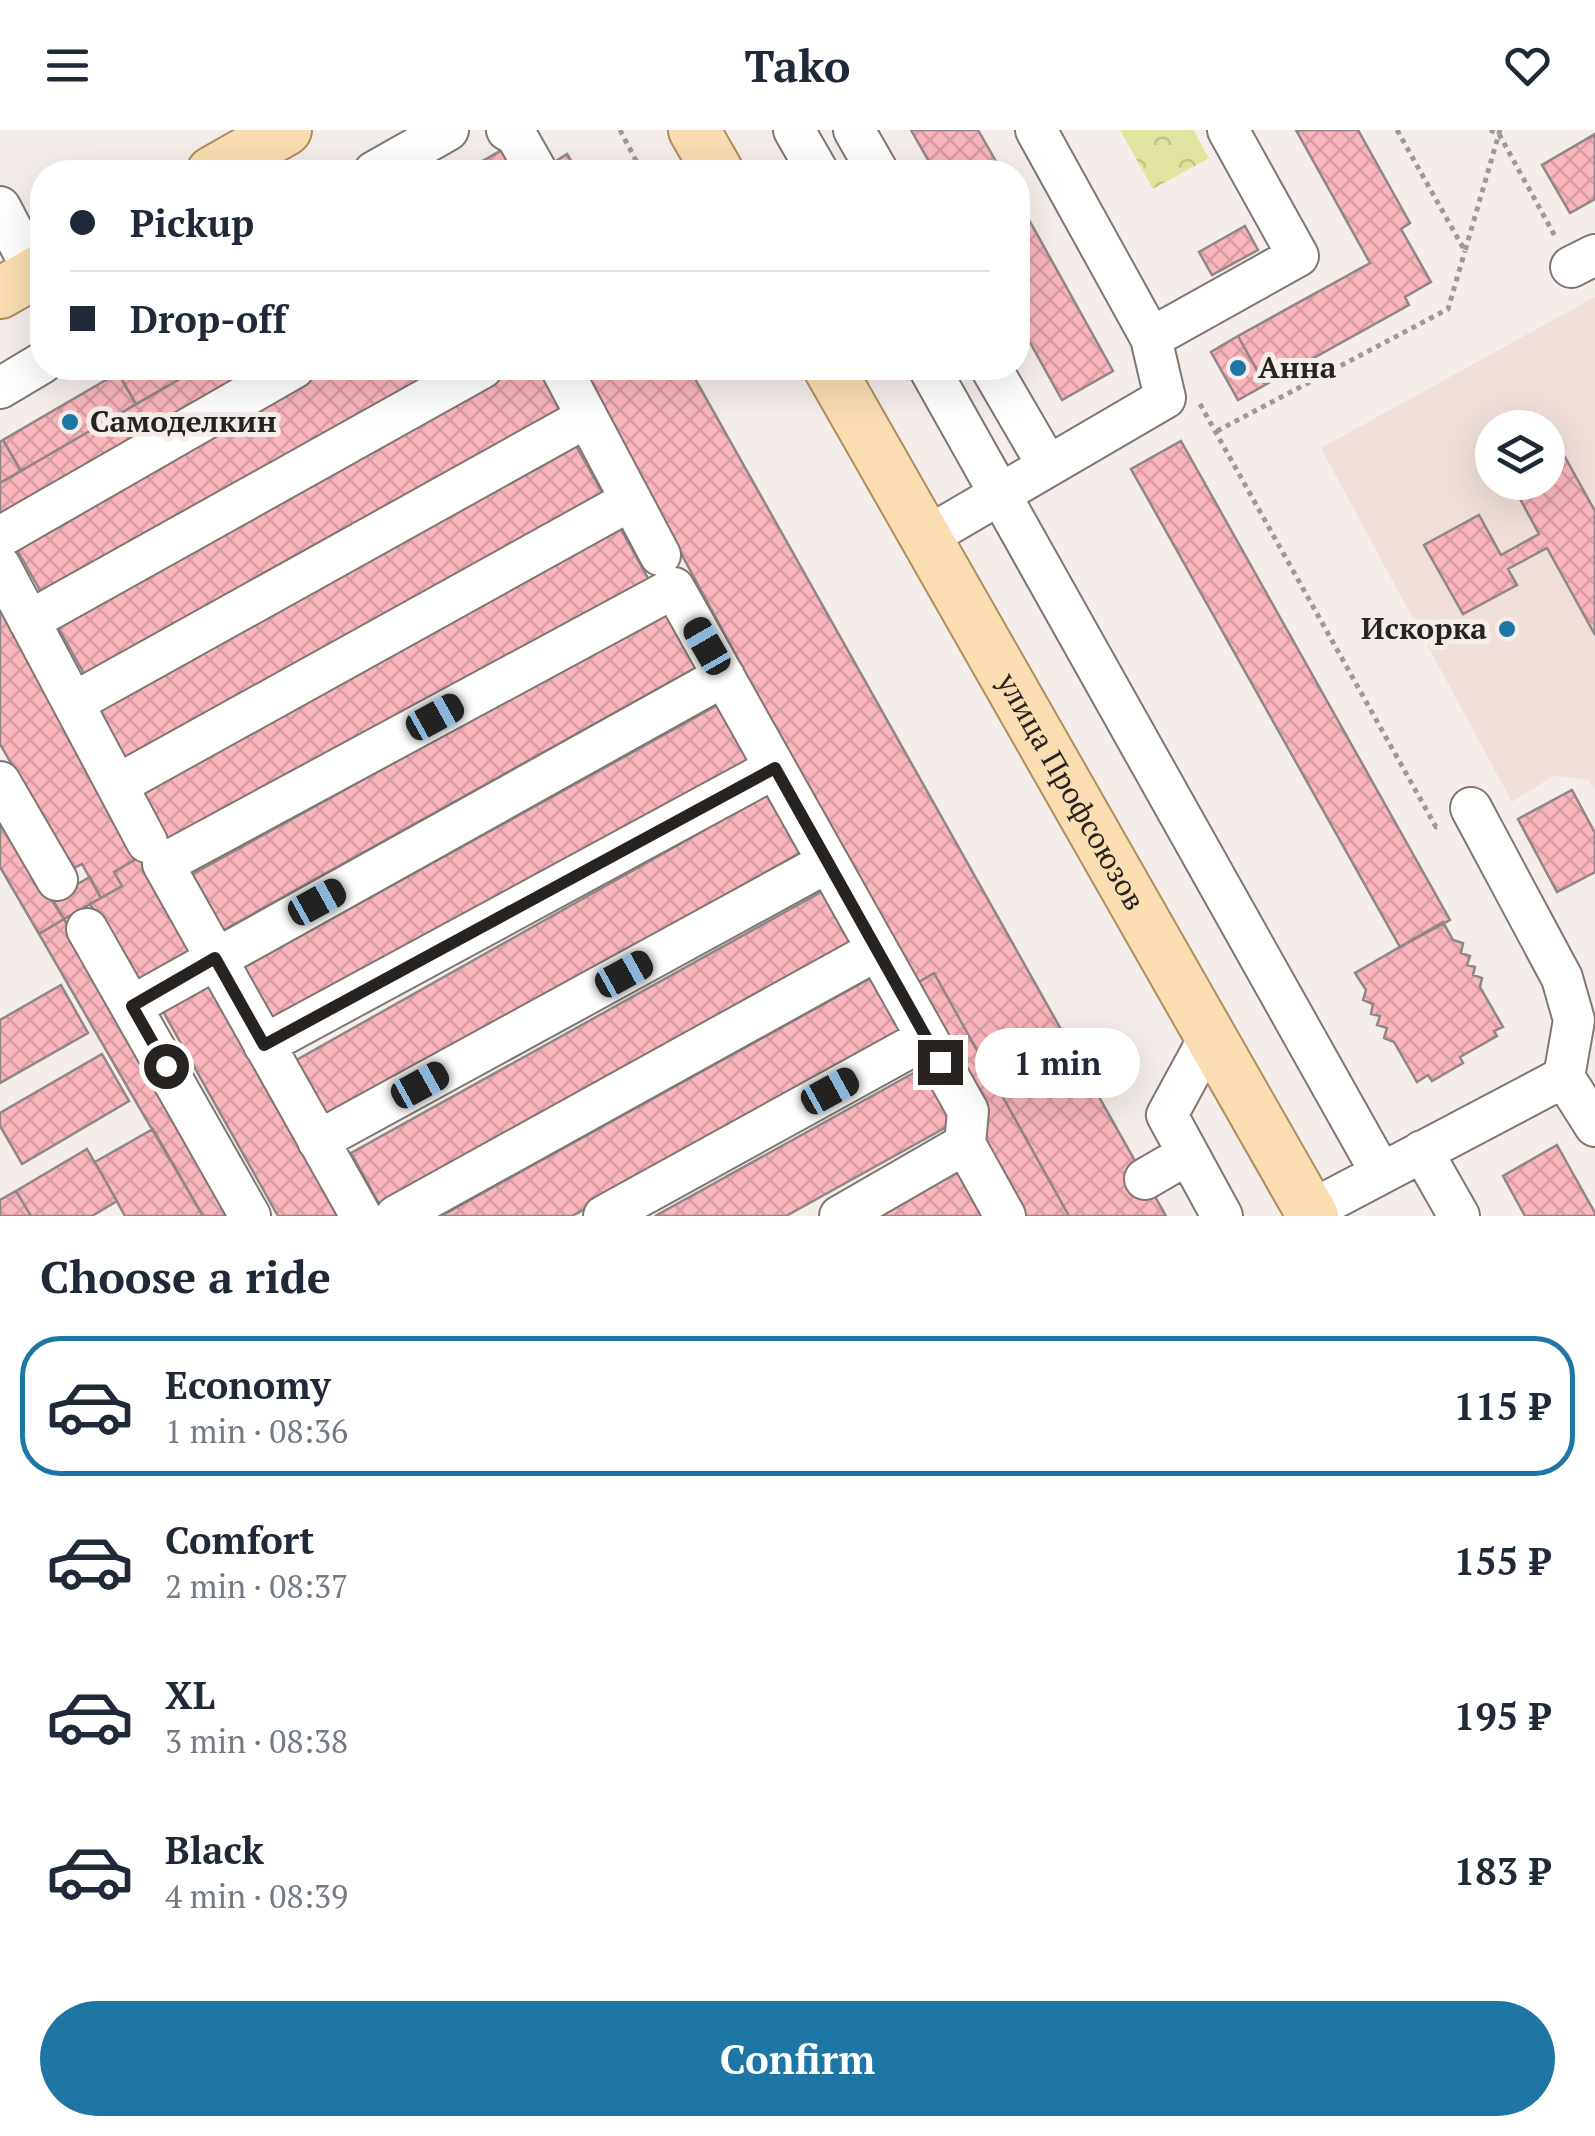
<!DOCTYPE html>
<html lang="en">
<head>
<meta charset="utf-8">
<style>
	body { margin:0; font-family:"PT Serif",serif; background:#f6f6f7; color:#1f2937; height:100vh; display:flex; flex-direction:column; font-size:38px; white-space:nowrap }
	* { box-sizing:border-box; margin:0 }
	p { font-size:32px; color:#747a83 }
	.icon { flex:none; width:55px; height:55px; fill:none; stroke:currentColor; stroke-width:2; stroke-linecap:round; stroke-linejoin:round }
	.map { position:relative; height:1086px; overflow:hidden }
	.sheet { display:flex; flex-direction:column; background:#fff; flex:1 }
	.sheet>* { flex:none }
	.top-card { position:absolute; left:30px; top:30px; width:1000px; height:220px; border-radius:40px; box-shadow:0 10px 40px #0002; display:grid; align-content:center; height:220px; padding:0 40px; background:#fff }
	.tools { position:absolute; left:1475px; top:280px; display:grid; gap:20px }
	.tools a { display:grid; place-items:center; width:90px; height:90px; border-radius:50%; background:#fff; box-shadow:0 10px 40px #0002; font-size:50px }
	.end { position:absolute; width:45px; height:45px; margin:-22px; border:12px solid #262321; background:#fff; box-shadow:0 0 0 5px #fff }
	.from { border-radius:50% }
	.bubble { position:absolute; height:70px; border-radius:35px; background:#fff; box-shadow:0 10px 40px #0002; font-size:32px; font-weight:700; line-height:70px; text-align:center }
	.car { position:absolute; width:30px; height:60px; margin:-30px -15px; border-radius:12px; box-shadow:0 0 8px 2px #0007; background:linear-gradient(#222 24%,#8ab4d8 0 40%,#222 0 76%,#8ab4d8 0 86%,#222 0) }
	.top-card b { display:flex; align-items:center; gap:35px; height:95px; font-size:38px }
	.top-card b+b { border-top:2px solid #e0e1e3 }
	.top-card i { width:25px; height:25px; background:#1f2937 }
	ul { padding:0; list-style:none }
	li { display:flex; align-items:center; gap:30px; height:140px; margin:0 20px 15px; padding:0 20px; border:5px solid transparent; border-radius:40px }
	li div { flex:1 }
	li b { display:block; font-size:38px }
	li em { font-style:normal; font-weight:700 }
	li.current { border-color:#1e76a5 }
	li>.icon { width:90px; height:90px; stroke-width:1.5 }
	h2 { padding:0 40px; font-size:45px; line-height:120px }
	.primary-button { display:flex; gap:20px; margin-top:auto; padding:20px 40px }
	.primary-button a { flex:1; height:115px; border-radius:60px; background:#1e76a5; color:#fff; font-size:40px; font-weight:700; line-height:115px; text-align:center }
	header { display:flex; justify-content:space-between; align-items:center; height:130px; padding:0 40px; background:#fff; font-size:45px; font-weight:700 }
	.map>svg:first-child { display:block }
</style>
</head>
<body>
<header><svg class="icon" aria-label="menu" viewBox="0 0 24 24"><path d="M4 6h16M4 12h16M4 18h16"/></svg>Tako<svg class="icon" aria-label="heart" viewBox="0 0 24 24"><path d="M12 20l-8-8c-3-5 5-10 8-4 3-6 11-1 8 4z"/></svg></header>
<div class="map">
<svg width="1595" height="1086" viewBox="0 0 1595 1086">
	<defs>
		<pattern id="park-crowns" width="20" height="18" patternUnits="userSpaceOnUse" patternTransform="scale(2.5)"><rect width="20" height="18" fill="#e0e49e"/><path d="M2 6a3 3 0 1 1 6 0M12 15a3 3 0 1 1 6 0" fill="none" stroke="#c0c388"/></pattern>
		<pattern id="building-cross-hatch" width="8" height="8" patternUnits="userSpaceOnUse" patternTransform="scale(2.5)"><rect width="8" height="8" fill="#fbb5bd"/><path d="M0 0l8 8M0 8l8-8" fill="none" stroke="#d79ba2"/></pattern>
	</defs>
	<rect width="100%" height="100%" fill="#f5ede9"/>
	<path fill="#efdfd8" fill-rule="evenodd" d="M1595,167V661L1589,650L1553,646L1512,672L1321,318ZM1492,298H1548V352H1492Z"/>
	<path fill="url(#park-crowns)" d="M1120,0H1193L1209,28L1153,59Z"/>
	<path fill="url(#building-cross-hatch)" stroke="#8f8687" stroke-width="2.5" d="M911,0H978L1002,42H935Z
		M1296,0H1358L1410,93L1401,99L1431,152L1405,167L1409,175L1265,255L1238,206L1370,133Z
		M1595,4V69L1570,83L1542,35Z
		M509,16L524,42H463Z
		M567,24L578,42H536L556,31Z
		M1018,70L1113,241L1062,270L1018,191Z
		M1245,96L1258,120L1212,145L1199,122Z
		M1238,206L1265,255L1238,270L1211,222Z
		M128,238H199L136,274L118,243Z
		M199,238H260L0,388V353Z
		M320,238H445L44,467L13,413Z
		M513,238H544L567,280L86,547L55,492Z
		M581,238H689L1166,1086H1069L934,843L914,855Z
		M118,243L136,274L21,341L3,310Z
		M1551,302L1595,381V505L1547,418L1508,439L1517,455L1463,484L1424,415L1479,385L1501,425L1539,404L1511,352H1548V304Z
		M3,310L21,341L0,353V312Z
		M1181,311L1450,790L1400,817L1131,339Z
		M575,314L606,369L124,637L93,581Z
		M618,394L649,450L167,717L136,662Z
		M0,477L143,725L114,742L122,756L101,768L82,734L72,739L0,614Z
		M673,478L704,533L222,801L191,745Z
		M725,571L756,626L274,894L243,838Z
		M1572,660L1595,703V742L1557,762L1518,689Z
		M772,662L805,720L326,990L293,932Z
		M0,679L64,789L39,804L0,737Z
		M143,725L199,823L138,858L90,774L122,756L114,742Z
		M90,747L101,768L64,789L51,769Z
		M832,756L863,811L382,1079L351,1023Z
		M64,789L237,1086H203L139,977L39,804Z
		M1443,792L1453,810L1463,813L1461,823L1470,826L1467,835L1475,837L1473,845L1482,848L1480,857L1503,897L1494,901L1497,906L1460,927L1463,933L1432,951L1428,945L1417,952L1394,912L1384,908L1387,898L1377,895L1380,886L1371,884L1373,874L1363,870L1366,860L1355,843Z
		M934,843L1069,1086H1022L984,1018L914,855Z
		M878,844L909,899L572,1086H441Z
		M208,849L341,1086H278L160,876Z
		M61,855L88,903L0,953V890Z
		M102,924L129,971L22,1034L0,996V983Z
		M928,935L959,990L786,1086H655Z
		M153,999L203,1086H125L95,1032Z
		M1557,1015L1595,1083V1086H1525L1503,1046Z
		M87,1019L117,1071L92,1086H31L16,1061Z
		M959,1038L986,1086H872Z
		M16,1061L31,1086H0V1070Z"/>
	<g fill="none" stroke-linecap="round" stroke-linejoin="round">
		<g stroke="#7e7773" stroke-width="44">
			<path id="minor" d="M507,0L516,5L537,42
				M794,0L818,42
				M854,0L878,42
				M374,42L448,0
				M0,77L35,144
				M1571,137L1595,125
				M1151,208L1298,126L1228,0
				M561,238L660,425
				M929,238L1381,1043
				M991,238L1048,336
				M0,258L42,233
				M0,407L294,238
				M925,408L1165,268L1151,208L1036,0
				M0,436L147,712
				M29,491L482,238
				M73,573L587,287
				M0,652L57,750
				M117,655L631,370
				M1471,678L1562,848L1574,890L1564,947L1595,996
				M87,799L250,1086
				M132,876L724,546
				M1210,906L1167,985L1222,1086
				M264,915L775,638
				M318,1011L828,732
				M1422,1021L1459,1086
				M1145,1049L1188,1024
				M1310,1081L1564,947
				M361,1086L163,734L674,458L968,981L965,1014L1005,1086
				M396,1086L877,820
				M604,1086L927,908
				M840,1086L965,1014"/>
		</g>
		<g stroke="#ae8e5d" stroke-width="54">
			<g id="major">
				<path d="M694,0L718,42"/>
				<path d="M212,42L286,0"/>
				<path d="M0,163L42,139"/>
				<path id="s1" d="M829,238L1313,1086"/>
			</g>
		</g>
		<path stroke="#9f9996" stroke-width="5" stroke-dasharray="5 5" stroke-linecap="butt" d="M620,0L642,42
			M1397,0L1465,121L1500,0
			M1490,0L1499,4L1556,108
			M1200,274L1436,697L1440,695
			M1217,301L1448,179L1465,121"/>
		<use href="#minor" stroke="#fff" stroke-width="40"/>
		<use href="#major" stroke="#fadeb1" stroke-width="50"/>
	</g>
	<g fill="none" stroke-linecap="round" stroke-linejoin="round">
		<path stroke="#262321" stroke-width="12" d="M166,936L132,876L215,828L264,915L775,638L940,932"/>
	</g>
	<g fill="#1e76a5" stroke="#f5ede9" stroke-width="4">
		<circle cx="1238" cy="238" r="10"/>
		<circle cx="70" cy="292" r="10"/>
		<circle cx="1507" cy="499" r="10"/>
	</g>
	<g text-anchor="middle" stroke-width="10" stroke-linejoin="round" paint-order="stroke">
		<g font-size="30" font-weight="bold" fill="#262321" stroke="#f5ede9" text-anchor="start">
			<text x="1258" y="248">Анна</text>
			<text x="90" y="302">Самоделкин</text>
			<text x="1487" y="509" text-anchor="end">Искорка</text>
		</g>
		<g font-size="30" fill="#262321" stroke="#f5ede9">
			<text dy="10" stroke="none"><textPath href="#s1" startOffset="488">улица Профсоюзов</textPath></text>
		</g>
	</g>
</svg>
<div class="tools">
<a><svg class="icon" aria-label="layers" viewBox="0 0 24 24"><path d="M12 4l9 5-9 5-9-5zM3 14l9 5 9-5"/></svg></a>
</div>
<i class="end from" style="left:166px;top:936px"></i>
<i class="end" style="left:940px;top:932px"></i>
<div class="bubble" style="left:975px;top:898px;width:165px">1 min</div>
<i class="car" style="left:707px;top:516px;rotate:330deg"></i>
<i class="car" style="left:435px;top:587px;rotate:61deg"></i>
<i class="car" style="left:317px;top:772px;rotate:61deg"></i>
<i class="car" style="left:624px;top:844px;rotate:61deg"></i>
<i class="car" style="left:420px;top:955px;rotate:61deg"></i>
<i class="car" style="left:830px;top:961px;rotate:61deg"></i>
<div class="top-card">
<b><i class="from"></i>Pickup</b>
<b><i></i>Drop-off</b>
</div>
</div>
<section class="sheet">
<h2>Choose a ride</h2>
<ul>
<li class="current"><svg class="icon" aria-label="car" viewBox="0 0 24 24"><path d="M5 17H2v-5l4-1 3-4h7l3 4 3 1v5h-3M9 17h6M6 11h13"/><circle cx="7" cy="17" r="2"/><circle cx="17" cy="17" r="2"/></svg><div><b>Economy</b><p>1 min · 08:36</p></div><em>115 ₽</em></li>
<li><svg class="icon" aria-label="car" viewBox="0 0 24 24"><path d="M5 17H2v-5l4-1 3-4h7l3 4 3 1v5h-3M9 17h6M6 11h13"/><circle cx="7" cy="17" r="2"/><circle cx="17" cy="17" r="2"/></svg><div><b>Comfort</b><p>2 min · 08:37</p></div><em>155 ₽</em></li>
<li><svg class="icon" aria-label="car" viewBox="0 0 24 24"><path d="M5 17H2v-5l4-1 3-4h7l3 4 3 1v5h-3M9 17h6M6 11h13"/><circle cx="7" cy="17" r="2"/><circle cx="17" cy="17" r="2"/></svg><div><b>XL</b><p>3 min · 08:38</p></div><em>195 ₽</em></li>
<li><svg class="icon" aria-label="car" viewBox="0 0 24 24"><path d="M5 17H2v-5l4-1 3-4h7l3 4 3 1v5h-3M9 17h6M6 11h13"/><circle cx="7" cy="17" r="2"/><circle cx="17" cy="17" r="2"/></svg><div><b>Black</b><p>4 min · 08:39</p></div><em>183 ₽</em></li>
</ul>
<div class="primary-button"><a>Confirm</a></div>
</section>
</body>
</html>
